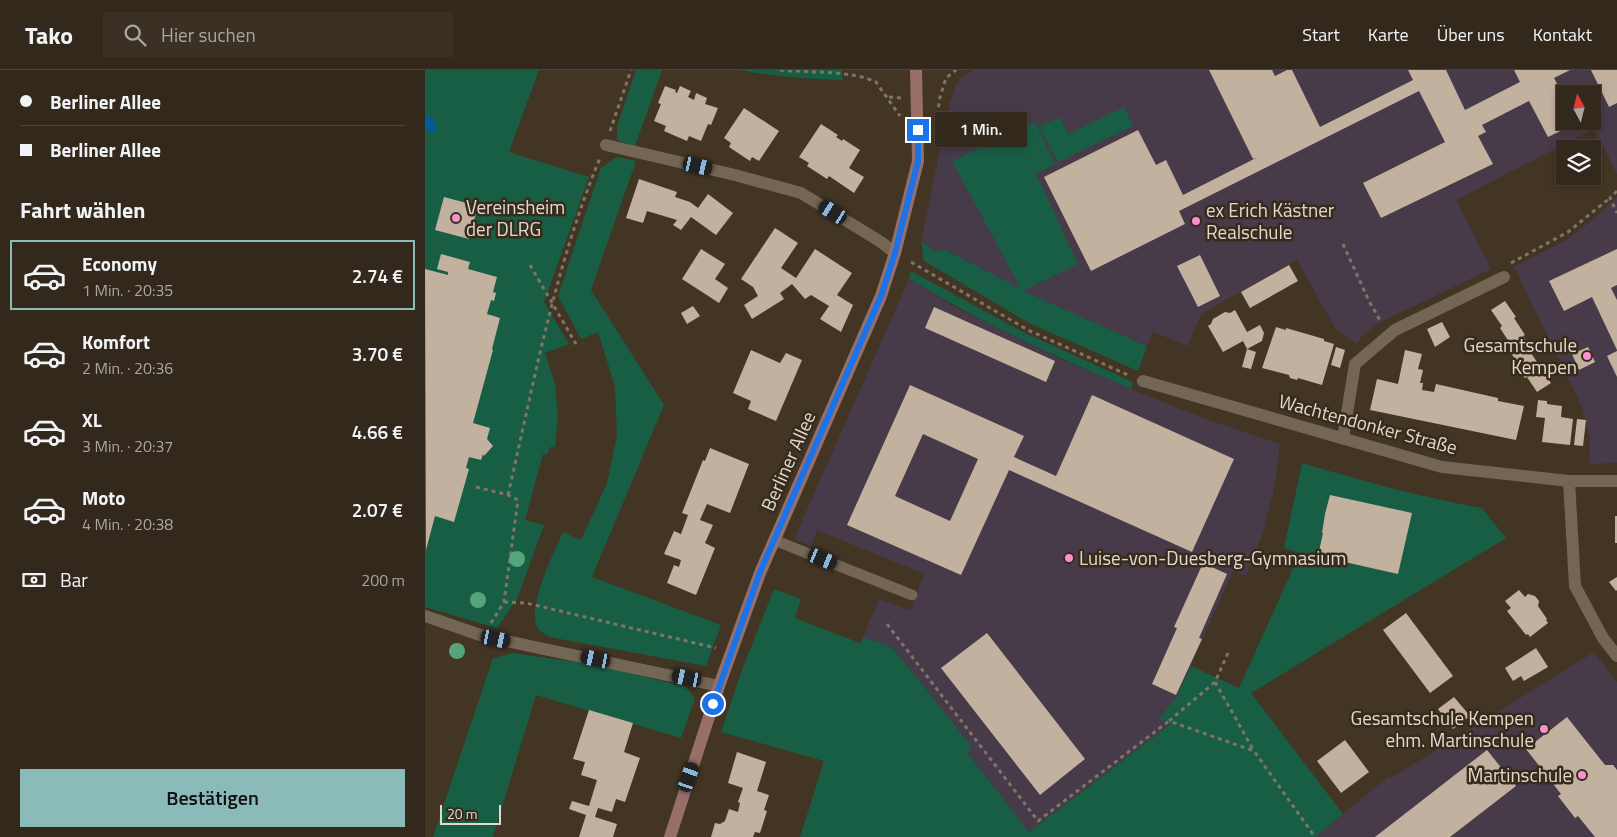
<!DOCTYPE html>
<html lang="de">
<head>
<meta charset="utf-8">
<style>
	body { margin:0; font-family:"Titillium Web",sans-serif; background:#3a3024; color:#f1f3f6; height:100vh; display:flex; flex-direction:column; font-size:19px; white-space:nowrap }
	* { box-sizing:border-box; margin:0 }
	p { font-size:16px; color:#a8a6a3 }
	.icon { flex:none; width:28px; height:28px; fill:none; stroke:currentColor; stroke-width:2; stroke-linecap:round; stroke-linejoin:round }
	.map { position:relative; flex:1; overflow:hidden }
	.side { display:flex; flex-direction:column; background:#32281b; width:425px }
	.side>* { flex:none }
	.banner { display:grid; align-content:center; height:110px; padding:0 20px; background:#32281b }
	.needle { width:32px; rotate:353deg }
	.fabs { position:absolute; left:1131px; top:15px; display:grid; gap:10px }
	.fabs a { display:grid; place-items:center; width:45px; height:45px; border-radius:0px; background:#32281b; box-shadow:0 2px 8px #0003,0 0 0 1px #4d443a; font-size:25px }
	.scale { position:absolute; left:15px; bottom:12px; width:61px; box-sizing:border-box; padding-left:5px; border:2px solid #e1d9cf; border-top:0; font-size:14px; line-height:18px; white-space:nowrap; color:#e1d9cf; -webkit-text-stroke:4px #372b1b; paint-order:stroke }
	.end { position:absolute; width:22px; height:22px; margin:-11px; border:6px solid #1a73e8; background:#fff; box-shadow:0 0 0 2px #fff }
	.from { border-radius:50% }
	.bubble { position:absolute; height:35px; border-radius:0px; background:#32281b; box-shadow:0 2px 8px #0003,0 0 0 1px #4d443a; font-size:16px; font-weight:600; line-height:35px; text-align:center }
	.car { position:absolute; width:15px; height:30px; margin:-15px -8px; border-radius:6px; box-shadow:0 0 4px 1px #0007; background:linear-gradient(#222 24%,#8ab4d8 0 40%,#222 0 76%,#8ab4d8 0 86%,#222 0) }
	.banner b { display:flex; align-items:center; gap:18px; height:48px; font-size:19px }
	.banner b+b { border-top:1px solid #4d443a }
	.banner i { width:12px; height:12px; background:#f1f3f6 }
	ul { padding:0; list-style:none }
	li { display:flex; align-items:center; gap:15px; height:70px; margin:0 10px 8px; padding:0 10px; border:2px solid transparent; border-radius:0px }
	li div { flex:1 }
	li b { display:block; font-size:19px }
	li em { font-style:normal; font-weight:600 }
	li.on { border-color:#8bbbb9 }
	li>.icon { width:45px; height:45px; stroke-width:1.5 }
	h2 { padding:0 20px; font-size:22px; line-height:60px }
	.pay { display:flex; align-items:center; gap:12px; height:55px; padding:0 20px; font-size:19px }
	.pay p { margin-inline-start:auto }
	.button { display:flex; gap:10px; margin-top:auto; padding:10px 20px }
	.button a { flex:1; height:58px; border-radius:0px; background:#8bbbb9; color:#111; font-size:20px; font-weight:600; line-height:58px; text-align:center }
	header { display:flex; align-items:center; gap:30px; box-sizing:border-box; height:70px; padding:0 25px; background:#32281b; border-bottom:1px solid #4d443a }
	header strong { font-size:24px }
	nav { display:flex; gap:28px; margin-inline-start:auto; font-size:18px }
	.search { width:350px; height:45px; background:#3a3024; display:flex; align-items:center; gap:12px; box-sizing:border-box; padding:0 18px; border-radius:0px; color:#a8a6a3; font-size:19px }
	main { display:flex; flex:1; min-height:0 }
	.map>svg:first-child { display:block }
</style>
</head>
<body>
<header>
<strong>Tako</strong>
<div class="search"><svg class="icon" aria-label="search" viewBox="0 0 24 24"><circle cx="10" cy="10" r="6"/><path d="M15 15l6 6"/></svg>Hier suchen</div>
<nav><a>Start</a><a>Karte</a><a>Über uns</a><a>Kontakt</a></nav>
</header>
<main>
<section class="side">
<div class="banner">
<b><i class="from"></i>Berliner Allee</b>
<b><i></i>Berliner Allee</b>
</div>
<h2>Fahrt wählen</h2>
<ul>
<li class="on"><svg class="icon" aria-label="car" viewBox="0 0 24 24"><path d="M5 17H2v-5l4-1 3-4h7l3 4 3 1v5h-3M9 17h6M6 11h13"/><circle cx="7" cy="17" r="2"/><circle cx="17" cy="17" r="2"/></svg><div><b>Economy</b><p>1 Min. · 20:35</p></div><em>2.74 €</em></li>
<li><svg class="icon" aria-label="car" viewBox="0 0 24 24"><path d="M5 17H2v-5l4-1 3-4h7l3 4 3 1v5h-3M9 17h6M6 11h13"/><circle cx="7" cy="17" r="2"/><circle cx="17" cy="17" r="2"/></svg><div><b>Komfort</b><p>2 Min. · 20:36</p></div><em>3.70 €</em></li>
<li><svg class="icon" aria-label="car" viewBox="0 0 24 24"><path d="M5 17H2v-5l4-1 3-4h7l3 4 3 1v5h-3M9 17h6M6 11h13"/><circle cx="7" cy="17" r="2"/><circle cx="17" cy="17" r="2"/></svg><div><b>XL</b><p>3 Min. · 20:37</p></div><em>4.66 €</em></li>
<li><svg class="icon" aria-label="car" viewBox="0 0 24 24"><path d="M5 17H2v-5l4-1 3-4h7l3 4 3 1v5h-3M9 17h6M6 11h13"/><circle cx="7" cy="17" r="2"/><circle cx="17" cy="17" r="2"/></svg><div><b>Moto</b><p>4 Min. · 20:38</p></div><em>2.07 €</em></li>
</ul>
<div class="pay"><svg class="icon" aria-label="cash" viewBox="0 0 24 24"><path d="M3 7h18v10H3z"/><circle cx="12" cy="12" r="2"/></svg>Bar<p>200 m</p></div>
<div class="button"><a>Bestätigen</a></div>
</section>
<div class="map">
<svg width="1192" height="767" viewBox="0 0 1192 767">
	<rect width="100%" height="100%" fill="#423524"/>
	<path fill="#473a49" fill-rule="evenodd" d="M549,0H1192V104L1169,59L1031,130L1066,199L954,253L939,264L931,274L910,258L872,190L776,244L763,276L728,262L722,276L601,223L519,179L513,182L496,172L524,36L531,14L540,5ZM1140,24H1168V51H1140Z
		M1192,127V393L1165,394V367L1157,337L1089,197L1141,170L1167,150Z
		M484,209L528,236L631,287L706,319L778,348L855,374L849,420L838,463L821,506L808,501L752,626L735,649L746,654L604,762L542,682L546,677L468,578L438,567L454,529L486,540L499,504L392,460L386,476L369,469Z
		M1169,582L1192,612V767H890L964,706L966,708Z"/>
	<path fill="#185e44" d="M0,0H114L84,82L164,107L119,232L144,274L120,283L130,314L133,346L130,377H125L122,385L118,384L100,450L119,455L92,529L72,558L0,537Z
		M211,0H237L210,76L192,70V56Z
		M315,0H417L418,10C383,9 349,7 315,0Z
		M699,37L708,56L633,92L614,57L635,47L643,64Z
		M610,52L630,94L611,104L653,194L598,221L722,276L713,301L604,253L499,191L496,172L513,182L519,179L596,219L527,91Z
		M192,87L211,91L166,220L239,335L167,507L296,555L281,596L124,567C120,564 114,561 112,557C102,538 129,481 138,462L156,470L182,413L192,365L190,317L173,262L156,269L133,226L176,98Z
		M486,201L600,263L708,312L706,319C630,287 555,252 484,209Z
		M877,393C937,411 996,427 1057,438L1081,468L826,623L918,744L890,767H375L399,691L296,662L317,600L349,519L376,529L370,548L435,573L438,567L468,578L547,677L542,682L604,762L746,654L734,649L752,626L766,596L814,618L875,483L859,478Z
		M88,583L178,596L261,617L270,628L256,668L111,625L68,767H8L68,588Z"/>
	<path fill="#075a9a" d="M0,44C9,48 12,54 11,64L4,60L0,61Z"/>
	<path fill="#c3b19f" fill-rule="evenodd" d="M784,0H847L850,6L862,0H867L895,57L988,10L983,0H1021L1040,40L1095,12L1089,0H1145L1129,8L1140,29V51H1151L1152,53L1123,67L1104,31L1057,55L1061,62L1053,66L1068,94L956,148L938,113L1020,72L994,21L754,141L760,154L666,201L619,107L713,60L731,95L741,90L758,125L833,87L828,89Z
		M1166,0H1192V33L1184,37Z
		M240,16L251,20L250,22L252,23L255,16L266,21L263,27L269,30L271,23L282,28L280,34L293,38L286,55L283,54L276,71L264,66L262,71L239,61L241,56L229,51L236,34L233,33Z
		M319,38L354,61L334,91L327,87L325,91L304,77L306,73L299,68Z
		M396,54L413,65L411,67L417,71L418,69L435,80L424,98L439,107L429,123L404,106L402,109L382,96L384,93L374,87Z
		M214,109L252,122L250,127L265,132L273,138L283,124L308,143L291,165L266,147L256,160L248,155L252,150L222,141L218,153L201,148Z
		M19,127L53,136L44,169L10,160Z
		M350,158L373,173L356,198L371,208L390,179L427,203L412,225L428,235L416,262L395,249L404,236L386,225L380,229L367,214L355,223L359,229L327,249L319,235L333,226L328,217L316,209Z
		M276,179L300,194L290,209L303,218L294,233L257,209Z
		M1192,179V215L1186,218L1192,230V280L1167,227L1139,241L1124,211Z
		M16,184L45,192L43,199L72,207L68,222L71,223L69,231L66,230L62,244L75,248L67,279L68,280L48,353L65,358L62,369L68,376L59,386L58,384L56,390L44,387L41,398L44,399L29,452L10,446L1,480L0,199L23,205V202L12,199Z
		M775,185L795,226L773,237L752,196Z
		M864,195L873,211L825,238L816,222Z
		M1080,231L1091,247L1089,248L1100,265L1098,266L1109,281L1106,283L1126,313L1112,322L1102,307L1100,308L1090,293L1092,292L1082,277L1086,275L1075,258L1077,256L1066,240Z
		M268,236L275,246L262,254L256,243Z
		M509,237L630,291L621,312L500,258Z
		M810,240L822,262L835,255L839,263L837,271L822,279L818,271L798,282L783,256L786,254L788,249L800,242L805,243Z
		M1017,252L1025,267L1010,277L1002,259Z
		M851,257L861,260V258L899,269V271L909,274L897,315L873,308L872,310L865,308L864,305L837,298Z
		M911,277L920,280L915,298L906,295Z
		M1163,277L1170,292L1154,300L1147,284Z
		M822,279L831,282L826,299L817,297Z
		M326,280L355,293L361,283L377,290L351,351L323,339L326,331L308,323Z
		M980,280L997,284L993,299L998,300L995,313H998L997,320L1009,322L1011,314L1073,328V331L1099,336L1091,370L945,340L952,309L973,314Z
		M1192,281V307L1182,286Z
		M485,315L599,366L589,387L631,406L667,325L809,389L767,482L584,400L536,505L422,455ZM498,364L553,389L525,451L470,426Z
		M1113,330L1122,331V334L1137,336L1136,347L1148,349L1145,375L1117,372L1120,348L1111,347Z
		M1152,349L1161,350L1158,376L1149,375Z
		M285,378L324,394L305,443L282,434L275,450L288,455L280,473L290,478L271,525L242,513L249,495L254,497L256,490L239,484L249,461L256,464L263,445L257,443L278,390L280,391Z
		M905,425L987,443L973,504L893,486L898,463H897L900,444Z
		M1190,446H1192V473H1190Z
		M778,493L802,504L774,568L777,569L751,625L727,614L752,558L749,557Z
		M1192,507V520L1191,521L1184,512Z
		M1094,520L1100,527L1103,524L1110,526L1114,531L1113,536L1122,549L1121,550L1123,553L1105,567L1103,564L1101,565L1082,541L1086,538L1080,531Z
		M981,543L1028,606L1005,623L958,560Z
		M562,563L660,689L615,725L516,598Z
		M1111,578L1123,597L1099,611L1096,606L1088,611L1080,598Z
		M1029,627L1045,646L1028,659L1013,639Z
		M164,640L208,653L199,682L215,688L200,732L191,729L187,742L173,738L170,747L192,754L188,767H154L161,745L144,739L147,731L164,736L172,710L156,705L160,692L148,689Z
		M1142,647L1180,695H1188L1192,700V767H1170L1153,746L1150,748L1133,726L1136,724L1101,679Z
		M920,670L944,702L916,723L892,691Z
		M1062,680L1091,716L1025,767H950Z
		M312,682L341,692L332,721L344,725L339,740L342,741L335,763L330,762L328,767H286L290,753L295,754L300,751L304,739L313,742L315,733L313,732L318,718L303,713Z"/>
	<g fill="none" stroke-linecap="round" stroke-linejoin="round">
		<path stroke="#7f7466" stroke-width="3" stroke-dasharray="4 4" stroke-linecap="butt" d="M355,0C384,3 426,0 451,12L475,46
			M464,27L477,28
			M185,61L206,0
			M510,61L515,27L521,8L531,0
			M1192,121L1185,128L1192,143
			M918,174L944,231L956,252
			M486,192L603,260L703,305
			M1086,193L1143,162L1185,128
			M105,195L151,274
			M51,417L83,425L93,430L79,532L66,553
			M83,425C109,312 130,196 175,88
			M79,532L101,533L291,578
			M462,554L613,751L744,651
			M803,583L790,612L744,651L829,681L890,767
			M790,612L829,681"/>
		<path stroke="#746654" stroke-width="11" d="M349,470L487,525"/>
		<path stroke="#746654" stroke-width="12" d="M181,75L310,105L376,123L456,172L470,183
			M718,311L1017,397L1144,411H1192
			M918,368L930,294L970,260L1079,207
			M1144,411L1150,516L1178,568L1192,586
			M0,546L58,566L294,616"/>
		<path stroke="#976f68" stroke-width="12" d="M245,767L294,616L335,503L456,226L470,183L493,91L491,0"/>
	</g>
	<g fill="#56a47b">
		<circle cx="92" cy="489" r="8"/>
		<circle cx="53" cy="530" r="8"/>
		<circle cx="32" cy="581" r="8"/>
	</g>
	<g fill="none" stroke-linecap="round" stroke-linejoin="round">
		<path stroke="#1a73e8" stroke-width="6" d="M288,634L335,502L456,226L470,183L493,91V60"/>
	</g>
	<g fill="#f690d0" stroke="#372b1b" stroke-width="2">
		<circle cx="31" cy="148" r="5"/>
		<circle cx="771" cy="151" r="5"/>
		<circle cx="1162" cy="286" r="5"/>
		<circle cx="644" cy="488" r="5"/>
		<circle cx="1119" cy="659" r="5"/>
		<circle cx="1157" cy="705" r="5"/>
	</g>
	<g text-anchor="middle" stroke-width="5" stroke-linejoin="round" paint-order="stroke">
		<g font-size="19" fill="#e1d9cf" stroke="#372b1b" text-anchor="start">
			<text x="41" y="144">Vereinsheim<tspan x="41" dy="22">der DLRG</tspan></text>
			<text x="781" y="147">ex Erich Kästner<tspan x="781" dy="22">Realschule</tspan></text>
			<text x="1152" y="282" text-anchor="end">Gesamtschule<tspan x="1152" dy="22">Kempen</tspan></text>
			<text x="654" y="495">Luise-von-Duesberg-Gymnasium</text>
			<text x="1109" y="655" text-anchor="end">Gesamtschule Kempen<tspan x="1109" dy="22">ehm. Martinschule</tspan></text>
			<text x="1147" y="712" text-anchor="end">Martinschule</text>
		</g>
		<g font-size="19" fill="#e1d9cf" stroke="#372b1b">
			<text transform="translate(943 354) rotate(15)" y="7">Wachtendonker Straße</text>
			<text transform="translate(363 391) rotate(-66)" y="7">Berliner Allee</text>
		</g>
	</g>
</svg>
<div class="fabs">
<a><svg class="needle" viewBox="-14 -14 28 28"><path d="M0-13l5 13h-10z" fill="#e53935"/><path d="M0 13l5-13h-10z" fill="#a8a6a3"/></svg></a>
<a><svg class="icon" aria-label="layers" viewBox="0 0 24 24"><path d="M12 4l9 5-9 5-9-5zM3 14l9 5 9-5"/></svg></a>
</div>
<div class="scale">20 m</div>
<i class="end from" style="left:288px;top:634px"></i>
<i class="end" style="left:493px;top:60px"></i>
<div class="bubble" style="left:510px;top:42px;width:92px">1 Min.</div>
<i class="car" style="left:273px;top:96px;rotate:103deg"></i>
<i class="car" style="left:408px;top:142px;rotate:302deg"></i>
<i class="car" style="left:398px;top:489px;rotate:112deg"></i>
<i class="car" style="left:71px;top:569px;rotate:102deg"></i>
<i class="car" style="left:171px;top:589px;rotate:282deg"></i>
<i class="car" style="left:262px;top:608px;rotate:282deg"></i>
<i class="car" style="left:264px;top:707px;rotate:19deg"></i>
</div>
</main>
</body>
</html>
